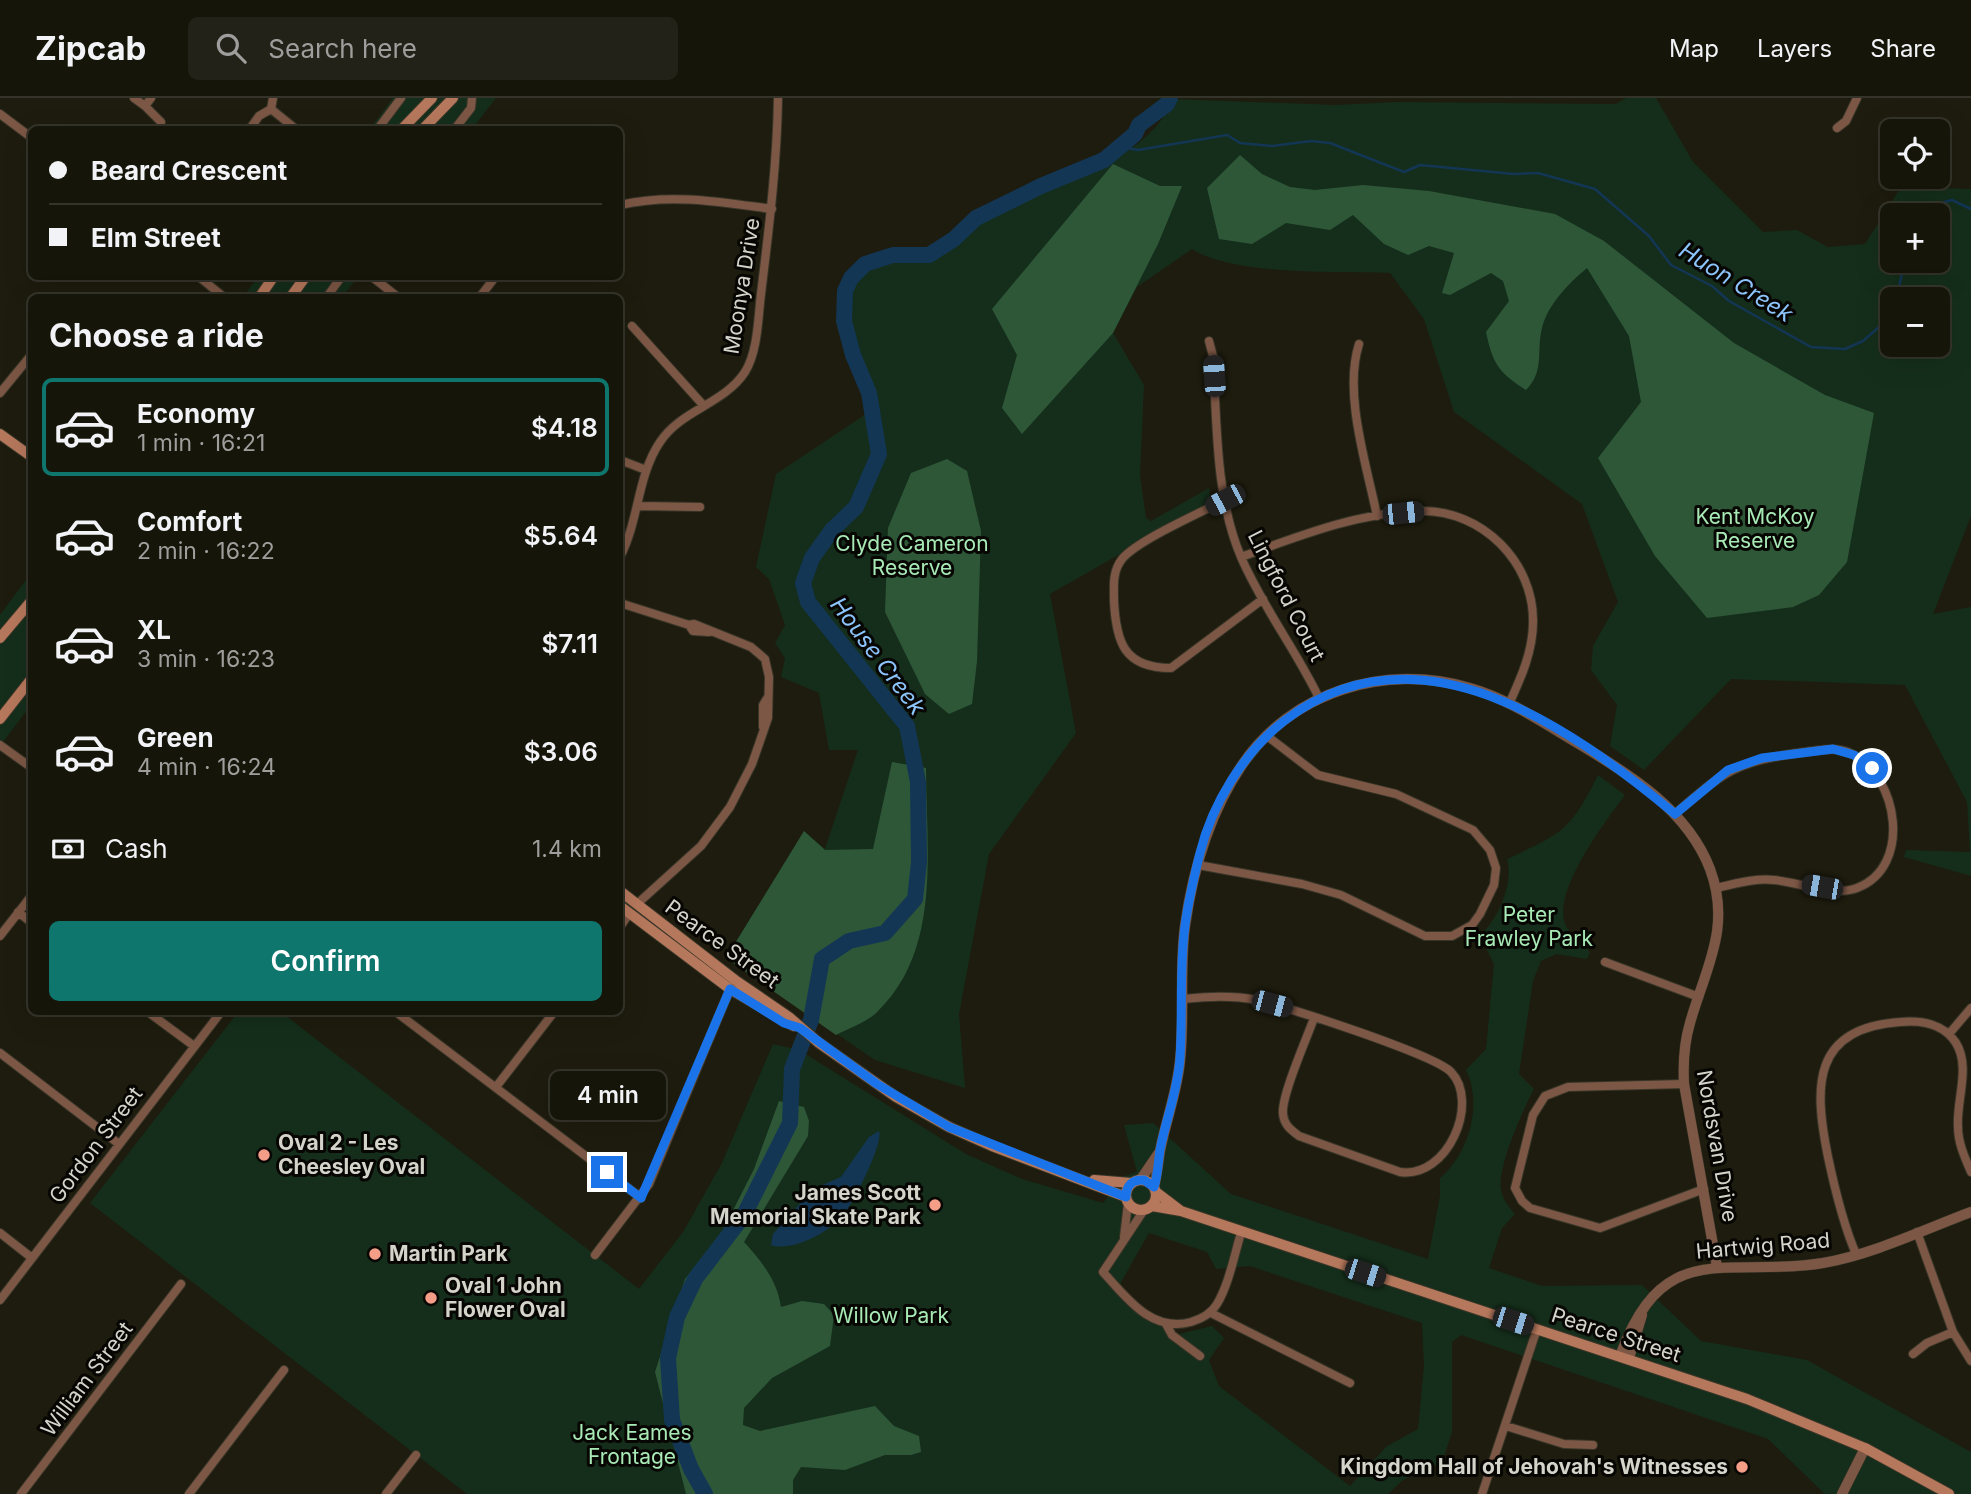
<!DOCTYPE html>
<html lang="en">
<head>
<meta charset="utf-8">
<style>
	body { margin:0; font-family:Inter,sans-serif; background:#232218; color:#f1f3f6; height:100vh; display:flex; flex-direction:column; font-size:26px; white-space:nowrap }
	* { box-sizing:border-box; margin:0 }
	p { font-size:23px; color:#9e9f9c }
	.icon { flex:none; width:38px; height:38px; fill:none; stroke:currentColor; stroke-width:2; stroke-linecap:round; stroke-linejoin:round }
	.map { position:relative; flex:1; overflow:hidden }
	.drawer { position:absolute; left:28px; top:196px; width:595px; height:721px; display:flex; flex-direction:column; background:#16150a; border-radius:10px; box-shadow:0 7px 28px #0002,0 0 0 2px #35342b }
	.drawer>* { flex:none }
	.guide { position:absolute; left:28px; top:28px; width:595px; height:154px; border-radius:10px; box-shadow:0 7px 28px #0002,0 0 0 2px #35342b; display:grid; align-content:center; height:154px; padding:0 21px; background:#16150a }
	.fabs { position:absolute; left:1880px; top:21px; display:grid; gap:14px }
	.fabs a { display:grid; place-items:center; width:70px; height:70px; border-radius:10px; background:#16150a; box-shadow:0 7px 28px #0002,0 0 0 2px #35342b; font-size:35px }
	.end { position:absolute; width:32px; height:32px; margin:-16px; border:9px solid #1a73e8; background:#fff; box-shadow:0 0 0 4px #fff }
	.from { border-radius:50% }
	.bubble { position:absolute; height:49px; border-radius:10px; background:#16150a; box-shadow:0 7px 28px #0002,0 0 0 2px #35342b; font-size:23px; font-weight:600; line-height:49px; text-align:center }
	.car { position:absolute; width:21px; height:42px; margin:-21px -10px; border-radius:9px; box-shadow:0 0 5px 2px #0007; background:linear-gradient(#222 24%,#8ab4d8 0 40%,#222 0 76%,#8ab4d8 0 86%,#222 0) }
	.guide b { display:flex; align-items:center; gap:24px; height:66px; font-size:26px }
	.guide b+b { border-top:2px solid #35342b }
	.guide i { width:18px; height:18px; background:#f1f3f6 }
	ul { padding:0; list-style:none }
	li { display:flex; align-items:center; gap:21px; height:98px; margin:0 14px 10px; padding:0 7px; border:4px solid transparent; border-radius:10px }
	li div { flex:1 }
	li b { display:block; font-size:26px }
	li em { font-style:normal; font-weight:600 }
	li.current { border-color:#0f766e }
	li>.icon { width:63px; height:63px; stroke-width:1.5 }
	h2 { padding:0 21px; font-size:32px; line-height:84px }
	.pay { display:flex; align-items:center; gap:18px; height:77px; padding:0 21px; font-size:26px }
	.pay p { margin-inline-start:auto }
	.button { display:flex; gap:14px; margin-top:auto; padding:14px 21px }
	.button a { flex:1; height:80px; border-radius:10px; background:#0f766e; color:#fff; font-size:28px; font-weight:600; line-height:80px; text-align:center }
	header { display:flex; align-items:center; gap:42px; box-sizing:border-box; height:98px; padding:0 35px; background:#16150a; border-bottom:2px solid #35342b }
	header strong { font-size:33px }
	nav { display:flex; gap:38px; margin-inline-start:auto; font-size:24px }
	.search { width:490px; height:63px; background:#232218; display:flex; align-items:center; gap:18px; box-sizing:border-box; padding:0 24px; border-radius:10px; color:#9e9f9c; font-size:26px }
	.map>svg:first-child { display:block }
</style>
</head>
<body>
<header>
<strong>Zipcab</strong>
<div class="search"><svg class="icon" aria-label="search" viewBox="0 0 24 24"><circle cx="10" cy="10" r="6"/><path d="M15 15l6 6"/></svg>Search here</div>
<nav><a>Map</a><a>Layers</a><a>Share</a></nav>
</header>
<div class="map">
<svg width="1971" height="1396" viewBox="0 0 1971 1396">
	<rect width="100%" height="100%" fill="#1e1c0e"/>
	<path fill="#152e1b" fill-rule="evenodd" d="M393,0H496L472,31L369,32Z
		M1626,0H1656L1693,64L1763,134L1797,132L1828,149L1865,146L1901,89L1971,91V418L1933,516L1971,509V778L1904,759L1906,752L1970,754L1967,704L1905,587L1731,581L1644,672L1610,648L1617,607L1591,572L1593,548L1618,504L1582,406L1454,314L1424,221L1390,175C1339,173 1233,178 1192,151L1137,189L1113,235L1144,287L1140,377L1146,420L1151,423L1209,390L1211,404L1050,496L1076,635L989,756L959,916L965,990L875,962L726,860L804,733L825,751L858,652H829L819,595L781,579L785,560L775,545L785,527L769,481L756,469L776,376L869,314C867,300 867,285 863,271C858,249 839,217 850,194C862,166 903,161 927,153C954,143 981,121 1006,108C1061,80 1147,65 1173,1L1336,7L1396,4L1616,6ZM1892,117H1937V163H1892ZM1892,201H1937V247H1892Z
		M258,179H358L342,199L242,200Z
		M31,475V607L0,648V517Z
		M1598,677L1625,697C1605,724 1553,792 1565,826C1569,836 1582,846 1590,854L1587,861L1556,856L1541,863L1533,883L1519,976L1534,991C1523,1012 1497,1069 1501,1092C1503,1102 1509,1109 1515,1116L1502,1130L1489,1170L1542,1188L1642,1187L1701,1243L1807,1262L1971,1354V1396H1825L1768,1341L1461,1237L1452,1244V1334L1442,1364L1403,1382L1388,1396H467L90,1105L238,914H281L639,1191L683,1134L722,1065L773,946L799,952L966,1056L1022,1081L1103,1105L1125,1078L1137,1074L1124,1027L1153,1025L1231,1096L1428,1161L1440,1098V1080C1469,1055 1483,1007 1466,972L1486,951L1494,866L1480,838C1498,820 1514,786 1507,761C1563,735 1570,733 1598,677ZM1149,1135L1207,1154L1216,1171L1250,1168L1422,1225L1424,1268L1418,1331L1387,1348L1350,1388L1219,1288L1209,1262L1224,1240L1212,1228L1179,1236L1116,1193Z"/>
	<path fill="#2e5738" d="M1240,57L1262,76L1290,89L1315,92L1363,87L1429,93L1555,116L1604,143L1734,245L1825,297L1874,315L1847,464L1819,497L1793,509L1707,520L1655,458L1598,360L1641,304L1629,238L1587,170C1569,185 1548,206 1542,230C1536,254 1545,273 1526,292C1498,274 1493,266 1486,234L1509,203L1503,183L1491,175L1450,197L1442,195L1454,155L1429,148L1408,157L1384,146L1353,117L1330,132L1286,125L1252,146L1219,141L1207,90Z
		M1113,66L1160,88H1182L1158,146L1113,235L1022,336L1002,310L1017,257L992,211Z
		M947,361L967,373L981,433L977,563L972,606L949,616L925,596L885,514L888,430L911,375Z
		M892,664L926,670C926,751 942,851 878,913C868,924 849,930 836,937L726,860L804,733L825,752L873,751Z
		M779,1003L804,1009L809,1023L808,1038L744,1144C762,1164 777,1182 781,1209L802,1203L824,1206L834,1217L830,1248L772,1280L744,1310L743,1327L760,1333L875,1308L894,1328L919,1338L921,1354L911,1357H885L845,1372L801,1369L793,1382V1396H686L655,1274L685,1181L722,1134L754,1071Z"/>
	<path fill="#133655" d="M879,1033C884,1045 851,1111 840,1121C826,1135 792,1154 771,1147L773,1136L813,1091L841,1079L869,1039Z"/>
	<g fill="none" stroke-linecap="round" stroke-linejoin="round">
		<path stroke="#133655" stroke-width="2.5" d="M1120,49L1138,52L1227,37L1240,45L1272,48L1311,43L1330,45L1404,74L1420,67L1514,76L1538,75L1595,91L1649,138L1671,167L1712,188L1729,203L1811,249L1845,251L1863,243L1880,228L1892,209
			M1927,117L1941,105L1952,102L1971,111
			M1896,201L1905,163"/>
		<path stroke="#133655" stroke-width="16" d="M705,1396L691,1371L672,1322L668,1260L677,1219L695,1181L744,1117L790,1025L792,971L811,922L822,861L849,843L885,835L915,801L919,764L918,684L907,628L808,504L803,485L812,460L832,432L856,409L879,356L869,295L853,257L844,223L845,193L851,180L865,166L893,157H929L954,141L976,120L1041,88L1104,62L1135,36L1139,27L1167,6L1170,0"/>
		<g stroke="#383628" stroke-width="10">
			<path id="minor" d="M134,0L145,8L151,0
				M145,8L161,24
				M271,11L297,32
				M0,16L32,40
				M1837,30L1846,23L1857,0
				M249,32L259,18L271,11L273,0
				M377,32L401,0
				M454,32L471,10L472,0
				M620,107C671,95 720,104 772,111
				M198,178L225,200
				M371,178L399,200
				M326,200L342,178
				M479,200L496,178
				M632,228L704,308
				M1209,243L1213,258C1217,324 1215,398 1241,459C1262,508 1296,552 1319,600
				M1359,246C1343,296 1367,368 1377,418
				M0,295L32,256
				M620,362L646,372
				M1225,402C1200,415 1138,442 1122,461C1112,474 1114,488 1114,503C1116,544 1124,570 1171,570L1263,501
				M639,408L700,409
				M620,459C639,423 637,378 660,344C681,312 724,306 745,274C758,253 758,220 761,196C769,130 777,66 778,0
				M1241,459C1299,438 1359,414 1421,413C1482,412 1534,464 1533,524C1533,553 1521,580 1509,606
				M620,505L689,527L694,526L751,549L765,561L769,579L768,620L752,666L730,709L701,748L637,806
				M689,527L693,533L709,534
				M763,629V607L768,599
				M0,647L32,670
				M1675,716C1726,671 1738,663 1806,654C1822,652 1837,648 1852,656C1898,678 1913,769 1857,790C1833,799 1799,784 1774,782C1754,780 1735,786 1716,790
				M1198,767L1302,786L1341,797L1425,838H1452L1472,827L1480,816L1494,787L1496,770L1490,752L1473,732L1396,696L1318,677L1267,638
				M18,814L32,825
				M620,829L629,816
				M0,838L32,797
				M1605,864L1699,899
				M1182,901C1207,899 1231,897 1256,902C1286,908 1435,957 1451,974C1480,1004 1448,1081 1400,1074L1299,1038C1291,1032 1284,1027 1283,1016C1281,998 1307,940 1314,920
				M148,914L194,948
				M396,914L641,1100
				M1949,936L1971,910
				M0,955L119,1046
				M1684,986L1568,989L1545,998L1533,1017L1515,1090L1522,1103L1530,1110L1600,1130L1704,1091
				M496,989L554,914
				M1144,1112L1103,1174C1126,1199 1151,1235 1191,1224C1201,1221 1211,1216 1217,1206C1229,1186 1234,1158 1241,1135
				M1917,1134L1953,1234L1971,1263
				M0,1135L32,1160
				M1124,1139L1128,1105
				M1856,1156C1843,1126 1835,1092 1828,1059C1814,990 1811,930 1900,924C1921,922 1944,926 1956,945C1971,969 1956,1003 1958,1029C1958,1045 1965,1060 1971,1074
				M595,1157L649,1086L730,891
				M0,1202L221,914
				M1211,1215L1350,1285
				M1166,1226L1172,1237L1200,1258
				M1913,1256L1927,1245L1953,1234
				M1506,1328L1564,1346L1593,1347
				M21,1396L181,1186
				M189,1396L284,1272
				M386,1396L416,1357
				M1482,1396L1537,1231"/>
		</g>
		<g stroke="#383628" stroke-width="11">
			<path id="tertiary" d="M1141,1081L1158,1056
				M1154,1089C1157,1077 1158,1065 1160,1053C1166,1022 1177,994 1180,963C1185,918 1179,872 1185,828C1193,771 1210,714 1242,667C1292,593 1386,565 1470,590C1509,601 1545,626 1579,646C1631,677 1688,713 1710,771C1732,830 1705,871 1690,925C1684,945 1683,966 1684,986L1717,1169
				M1620,1258C1664,1137 1726,1181 1823,1165C1874,1156 1923,1132 1971,1114
				M1629,1260L1642,1217
				M1842,1396L1865,1350"/>
		</g>
		<g stroke="#383628" stroke-width="12">
			<path id="secondary" d="M401,32L432,0
				M422,32L453,0
				M259,200L274,178
				M290,200L306,178
				M0,336L32,359
				M0,540L32,502
				M0,621L32,580
				M620,793L735,882L789,919L819,945L896,999L949,1029L992,1048L1126,1099
				M620,808L730,891L794,928
				M1126 1097a15 15 0 1 1 30 0a15 15 0 1 1-30 0Z
				M1094,1082L1131,1085
				M1156,1094L1181,1113
				M1152,1108L1181,1113L1747,1301L1865,1350L1949,1396"/>
		</g>
		<use href="#minor" stroke="#7d5745" stroke-width="8"/>
		<use href="#tertiary" stroke="#7d5745" stroke-width="10"/>
		<use href="#secondary" stroke="#b6785c" stroke-width="10"/>
	</g>
	<g fill="none" stroke-linecap="round" stroke-linejoin="round">
		<path stroke="#1a73e8" stroke-width="9" d="M607,1074L641,1100L730,891L784,925L800,930L877,986L949,1029L1126,1099C1126,1088 1132,1081 1144,1082L1154,1089C1158,1077 1158,1065 1160,1052C1166,1021 1178,992 1180,960C1183,916 1179,871 1185,828C1188,804 1194,779 1200,755C1212,706 1244,654 1284,623C1417,521 1568,627 1675,716L1728,672L1762,660L1833,651L1854,657L1872,670"/>
	</g>
	<g fill="#f49e88" stroke="#070603" stroke-width="2.5">
		<circle cx="264" cy="1057" r="7"/>
		<circle cx="935" cy="1107" r="7"/>
		<circle cx="375" cy="1156" r="7"/>
		<circle cx="431" cy="1200" r="7"/>
		<circle cx="1742" cy="1369" r="7"/>
	</g>
	<g text-anchor="middle" stroke-width="6" stroke-linejoin="round" paint-order="stroke">
		<g font-size="21" fill="#d5d4cb" stroke="#070603">
			<text transform="translate(742 188) rotate(-81)" y="7">Moonya Drive</text>
			<text transform="translate(1286 498) rotate(63)" y="7">Lingford Court</text>
			<text transform="translate(722 846) rotate(36)" y="7">Pearce Street</text>
			<text transform="translate(96 1047) rotate(-53)" y="7">Gordon Street</text>
			<text transform="translate(1717 1048) rotate(80)" y="7">Nordsvan Drive</text>
			<text transform="translate(1763 1148) rotate(-5)" y="7">Hartwig Road</text>
			<text transform="translate(1616 1237) rotate(18)" y="7">Pearce Street</text>
			<text transform="translate(87 1281) rotate(-53)" y="7">William Street</text>
		</g>
		<g font-size="21" fill="#a8eab6" stroke="#070603">
			<text x="1755" y="426">Kent McKoy<tspan x="1755" dy="24">Reserve</tspan></text>
			<text x="912" y="453">Clyde Cameron<tspan x="912" dy="24">Reserve</tspan></text>
			<text x="1529" y="824">Peter<tspan x="1529" dy="24">Frawley Park</tspan></text>
			<text x="891" y="1225">Willow Park</text>
			<text x="632" y="1342">Jack Eames<tspan x="632" dy="24">Frontage</tspan></text>
		</g>
		<g font-size="21" font-weight="bold" fill="#d5d4cb" stroke="#070603" text-anchor="start">
			<text x="278" y="1052">Oval 2 - Les<tspan x="278" dy="24">Cheesley Oval</tspan></text>
			<text x="921" y="1102" text-anchor="end">James Scott<tspan x="921" dy="24">Memorial Skate Park</tspan></text>
			<text x="389" y="1163">Martin Park</text>
			<text x="445" y="1195">Oval 1 John<tspan x="445" dy="24">Flower Oval</tspan></text>
			<text x="1728" y="1376" text-anchor="end">Kingdom Hall of Jehovah's Witnesses</text>
		</g>
		<g font-size="23" font-style="italic" fill="#8cc4fc" stroke="#070603">
			<text transform="translate(1736 184) rotate(32)" y="8">Huon Creek</text>
			<text transform="translate(878 558) rotate(53)" y="8">House Creek</text>
		</g>
	</g>
</svg>
<div class="fabs">
<a><svg class="icon" aria-label="locate" viewBox="0 0 24 24"><circle cx="12" cy="12" r="6"/><path d="M12 2v4M12 18v4M2 12h4M18 12h4"/></svg></a>
<a>+</a>
<a>−</a>
</div>
<i class="end from" style="left:1872px;top:670px"></i>
<i class="end" style="left:607px;top:1074px"></i>
<div class="bubble" style="left:550px;top:973px;width:116px">4 min</div>
<i class="car" style="left:1214px;top:278px;rotate:356deg"></i>
<i class="car" style="left:1225px;top:402px;rotate:242deg"></i>
<i class="car" style="left:1403px;top:415px;rotate:84deg"></i>
<i class="car" style="left:1822px;top:789px;rotate:280deg"></i>
<i class="car" style="left:1272px;top:906px;rotate:105deg"></i>
<i class="car" style="left:1365px;top:1175px;rotate:108deg"></i>
<i class="car" style="left:1513px;top:1223px;rotate:108deg"></i>
<div class="guide">
<b><i class="from"></i>Beard Crescent</b>
<b><i></i>Elm Street</b>
</div>
<section class="drawer">
<h2>Choose a ride</h2>
<ul>
<li class="current"><svg class="icon" aria-label="car" viewBox="0 0 24 24"><path d="M5 17H2v-5l4-1 3-4h7l3 4 3 1v5h-3M9 17h6M6 11h13"/><circle cx="7" cy="17" r="2"/><circle cx="17" cy="17" r="2"/></svg><div><b>Economy</b><p>1 min · 16:21</p></div><em>$4.18</em></li>
<li><svg class="icon" aria-label="car" viewBox="0 0 24 24"><path d="M5 17H2v-5l4-1 3-4h7l3 4 3 1v5h-3M9 17h6M6 11h13"/><circle cx="7" cy="17" r="2"/><circle cx="17" cy="17" r="2"/></svg><div><b>Comfort</b><p>2 min · 16:22</p></div><em>$5.64</em></li>
<li><svg class="icon" aria-label="car" viewBox="0 0 24 24"><path d="M5 17H2v-5l4-1 3-4h7l3 4 3 1v5h-3M9 17h6M6 11h13"/><circle cx="7" cy="17" r="2"/><circle cx="17" cy="17" r="2"/></svg><div><b>XL</b><p>3 min · 16:23</p></div><em>$7.11</em></li>
<li><svg class="icon" aria-label="car" viewBox="0 0 24 24"><path d="M5 17H2v-5l4-1 3-4h7l3 4 3 1v5h-3M9 17h6M6 11h13"/><circle cx="7" cy="17" r="2"/><circle cx="17" cy="17" r="2"/></svg><div><b>Green</b><p>4 min · 16:24</p></div><em>$3.06</em></li>
</ul>
<div class="pay"><svg class="icon" aria-label="cash" viewBox="0 0 24 24"><path d="M3 7h18v10H3z"/><circle cx="12" cy="12" r="2"/></svg>Cash<p>1.4 km</p></div>
<div class="button"><a>Confirm</a></div>
</section>
</div>
</body>
</html>
